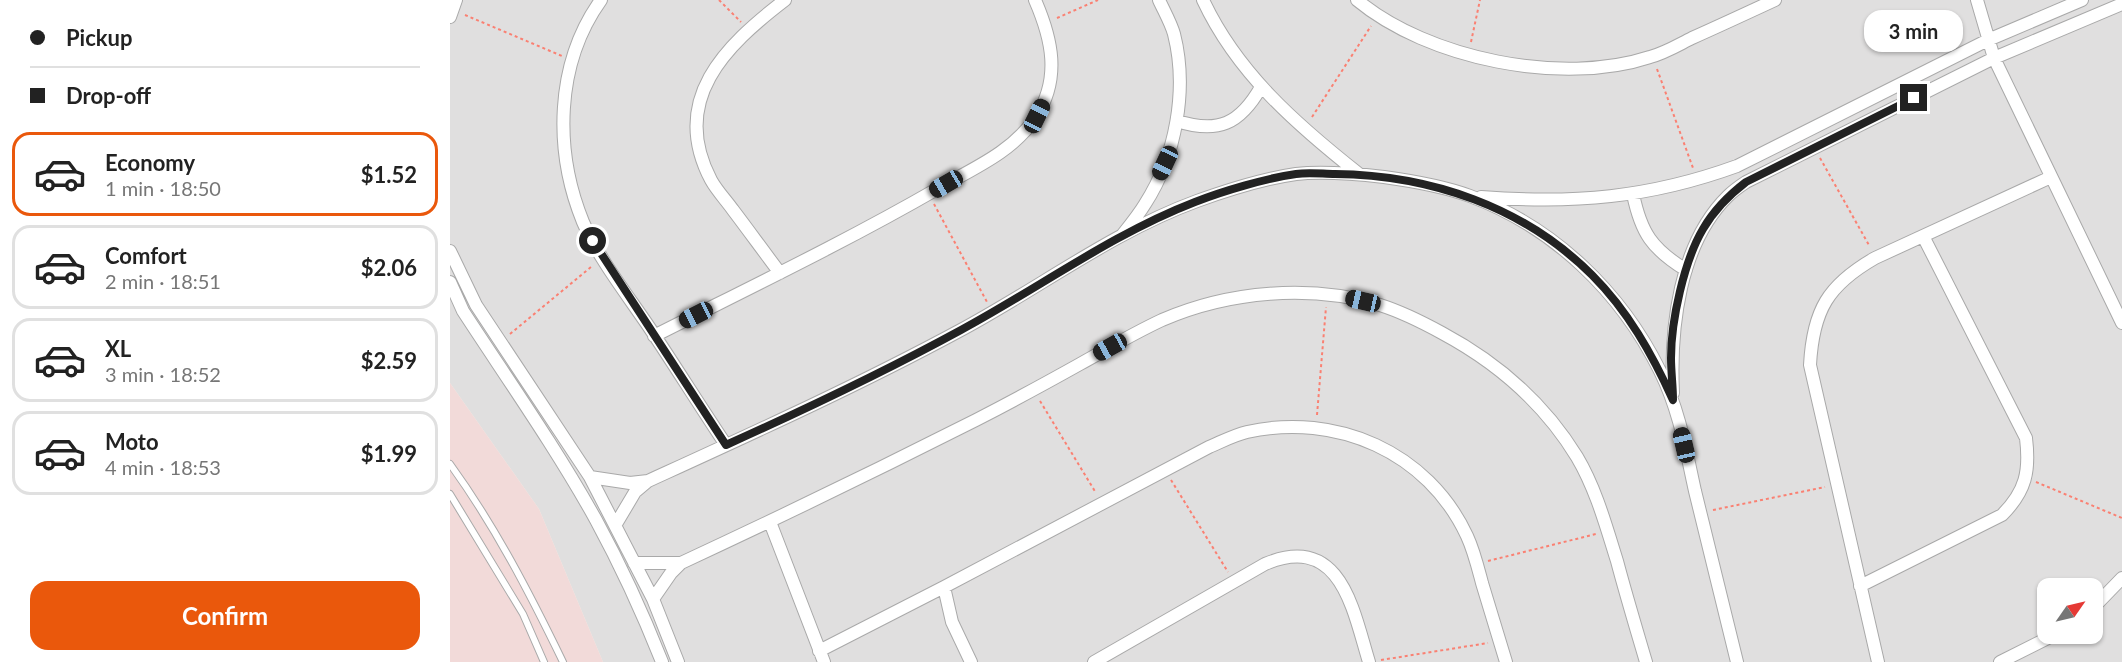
<!DOCTYPE html>
<html lang="en">
<head>
<meta charset="utf-8">
<style>
	body { margin:0; font-family:Lato,sans-serif; background:#f2f2f2; color:#222; height:100vh; display:flex; flex-direction:column; font-size:22px; white-space:nowrap }
	* { box-sizing:border-box; margin:0 }
	p { font-size:20px; color:#767676 }
	.icon { flex:none; width:33px; height:33px; fill:none; stroke:currentColor; stroke-width:2; stroke-linecap:round; stroke-linejoin:round }
	.map { position:relative; flex:1; overflow:hidden }
	.details { display:flex; flex-direction:column; background:#fff; width:450px }
	.details>* { flex:none }
	.guide { display:grid; align-content:center; height:132px; padding:0 30px; background:#fff }
	.needle { width:39px; rotate:56deg }
	.fabs { position:absolute; left:1587px; top:578px; display:grid; gap:12px }
	.fabs a { display:grid; place-items:center; width:66px; height:66px; border-radius:12px; background:#fff; box-shadow:0 2px 4px #0004; font-size:30px }
	.end { position:absolute; width:27px; height:27px; margin:-14px; border:8px solid #222; background:#fff; box-shadow:0 0 0 3px #fff }
	.from { border-radius:50% }
	.bubble { position:absolute; height:42px; border-radius:18px; background:#fff; box-shadow:0 2px 4px #0004; font-size:20px; font-weight:700; line-height:42px; text-align:center }
	.car { position:absolute; width:18px; height:36px; margin:-18px -9px; border-radius:8px; box-shadow:0 0 4px 2px #0007; background:linear-gradient(#222 24%,#8ab4d8 0 40%,#222 0 76%,#8ab4d8 0 86%,#222 0) }
	.guide b { display:flex; align-items:center; gap:21px; height:57px; font-size:22px }
	.guide b+b { border-top:2px solid #e0e0e0 }
	.guide i { width:15px; height:15px; background:#222 }
	ul { padding:0; list-style:none }
	li { display:flex; align-items:center; gap:18px; height:84px; margin:0 12px 9px; padding:0 18px; border:3px solid #e0e0e0; border-radius:18px }
	li div { flex:1 }
	li b { display:block; font-size:22px }
	li em { font-style:normal; font-weight:700 }
	li.on { border-color:#ea580c }
	li>.icon { width:54px; height:54px; stroke-width:1.5 }
	.action { display:flex; gap:12px; margin-top:auto; padding:12px 30px }
	.action a { flex:1; height:69px; border-radius:18px; background:#ea580c; color:#fff; font-size:24px; font-weight:700; line-height:69px; text-align:center }
	main { display:flex; flex:1; min-height:0 }
	.map>svg:first-child { display:block }
</style>
</head>
<body>
<main>
<section class="details">
<div class="guide">
<b><i class="from"></i>Pickup</b>
<b><i></i>Drop-off</b>
</div>
<ul>
<li class="on"><svg class="icon" aria-label="car" viewBox="0 0 24 24"><path d="M5 17H2v-5l4-1 3-4h7l3 4 3 1v5h-3M9 17h6M6 11h13"/><circle cx="7" cy="17" r="2"/><circle cx="17" cy="17" r="2"/></svg><div><b>Economy</b><p>1 min · 18:50</p></div><em>$1.52</em></li>
<li><svg class="icon" aria-label="car" viewBox="0 0 24 24"><path d="M5 17H2v-5l4-1 3-4h7l3 4 3 1v5h-3M9 17h6M6 11h13"/><circle cx="7" cy="17" r="2"/><circle cx="17" cy="17" r="2"/></svg><div><b>Comfort</b><p>2 min · 18:51</p></div><em>$2.06</em></li>
<li><svg class="icon" aria-label="car" viewBox="0 0 24 24"><path d="M5 17H2v-5l4-1 3-4h7l3 4 3 1v5h-3M9 17h6M6 11h13"/><circle cx="7" cy="17" r="2"/><circle cx="17" cy="17" r="2"/></svg><div><b>XL</b><p>3 min · 18:52</p></div><em>$2.59</em></li>
<li><svg class="icon" aria-label="car" viewBox="0 0 24 24"><path d="M5 17H2v-5l4-1 3-4h7l3 4 3 1v5h-3M9 17h6M6 11h13"/><circle cx="7" cy="17" r="2"/><circle cx="17" cy="17" r="2"/></svg><div><b>Moto</b><p>4 min · 18:53</p></div><em>$1.99</em></li>
</ul>
<div class="action"><a>Confirm</a></div>
</section>
<div class="map">
<svg width="1672" height="662" viewBox="0 0 1672 662">
	<rect width="100%" height="100%" fill="#f2efe9"/>
	<path fill="#e0dfdf" fill-rule="evenodd" d="M0,0H1672V662H153L89,509L0,383ZM1598,588H1642V633H1598Z"/>
	<path fill="#f2dad9" d="M0,383L89,509L153,662H0Z"/>
	<g fill="none" stroke-linecap="round" stroke-linejoin="round">
		<g stroke="#a9a9a9" stroke-width="8">
			<path id="lane" d="M0,464C45,526 80,594 113,662
				M0,494L73,614L94,662"/>
		</g>
		<g stroke="#a9a9a9" stroke-width="14">
			<path id="street" d="M151,0C105,64 104,151 133,222C149,259 176,293 199,327C225,366 250,406 276,445
				M753,0C787,73 847,125 909,174
				M907,0C978,59 1112,86 1200,57C1215,53 1228,45 1242,38C1269,26 1297,13 1325,0
				M1527,0L1544,58L1672,323
				M0,17L6,0
				M727,121C768,134 790,124 811,87
				M1183,194C1191,233 1202,249 1236,270
				M1031,197C1123,204 1199,198 1287,166L1538,40L1632,0
				M673,234C681,224 689,214 695,204C726,156 738,89 724,34C721,23 714,11 709,0
				M0,251L26,305L140,477L203,599L228,662
				M330,273C314,252 299,231 283,210C276,200 267,191 261,180C219,100 275,46 335,0
				M0,282L13,311C58,380 106,448 146,520C171,566 193,614 212,662
				M204,336C299,288 395,242 487,189C522,169 563,152 586,117C611,78 602,39 585,0
				M1223,393C1220,328 1229,244 1278,196C1283,191 1290,186 1296,182L1544,58L1672,4
				M140,477L180,483L198,481
				M320,522L374,662
				M166,524L185,492L198,481C303,433 407,386 509,331C588,289 662,232 747,201C775,191 817,178 846,174C874,171 907,174 934,177C963,181 993,186 1020,196C1104,227 1171,292 1210,371C1229,409 1236,450 1245,491C1259,548 1273,605 1287,662
				M184,563H231
				M1410,586L1552,515C1576,491 1580,471 1576,438L1473,236
				M494,587L502,622L521,662
				M203,599L221,573L231,563C330,517 429,469 526,420C561,402 596,383 630,364C657,349 684,333 712,320C779,291 860,284 930,305C952,312 972,322 992,333C1048,363 1094,403 1127,457C1146,489 1156,526 1167,561C1176,595 1186,628 1196,662
				M1642,609L1672,578
				M369,651L494,587L759,447C771,442 784,435 797,432C886,412 978,452 1017,536C1024,551 1028,568 1032,583C1040,610 1048,636 1056,662
				M644,662L815,564C891,532 903,610 919,662
				M1428,662L1360,365C1363,310 1378,285 1425,258L1601,177
				M1550,662L1608,633"/>
		</g>
		<path stroke="#fa8072" stroke-width="2" stroke-dasharray="3 3" stroke-linecap="butt" d="M269,0L291,22
			M15,15L112,56
			M607,18L648,0
			M1021,42L1030,0
			M1207,69L1243,168
			M862,117L921,26
			M1370,158L1420,247
			M484,204L537,302
			M60,334L141,267
			M590,401L646,493
			M867,415L876,307
			M721,480L778,572
			M1586,482L1672,518
			M1263,510L1375,487
			M1038,561L1146,534
			M931,660L1038,643"/>
		<use href="#lane" stroke="#fff" stroke-width="6"/>
		<use href="#street" stroke="#fff" stroke-width="12"/>
	</g>
	<g fill="none" stroke-linecap="round" stroke-linejoin="round">
		<path stroke="#222" stroke-width="8" d="M143,241L276,445C356,409 434,372 511,330C589,288 662,234 745,202C773,191 817,178 846,174C859,172 873,174 885,174C981,175 1074,207 1142,275C1178,311 1202,354 1223,400C1223,386 1221,372 1221,358C1221,321 1234,261 1253,229C1264,210 1279,195 1296,182L1464,98"/>
	</g>
</svg>
<div class="fabs">
<a><svg class="needle" viewBox="-14 -14 28 28"><path d="M0-13l5 13h-10z" fill="#e53935"/><path d="M0 13l5-13h-10z" fill="#767676"/></svg></a>
</div>
<i class="end from" style="left:143px;top:241px"></i>
<i class="end" style="left:1464px;top:98px"></i>
<div class="bubble" style="left:1414px;top:10px;width:99px">3 min</div>
<i class="car" style="left:587px;top:116px;rotate:26deg"></i>
<i class="car" style="left:715px;top:163px;rotate:205deg"></i>
<i class="car" style="left:496px;top:184px;rotate:240deg"></i>
<i class="car" style="left:913px;top:301px;rotate:283deg"></i>
<i class="car" style="left:246px;top:315px;rotate:243deg"></i>
<i class="car" style="left:660px;top:347px;rotate:241deg"></i>
<i class="car" style="left:1234px;top:445px;rotate:347deg"></i>
</div>
</main>
</body>
</html>
